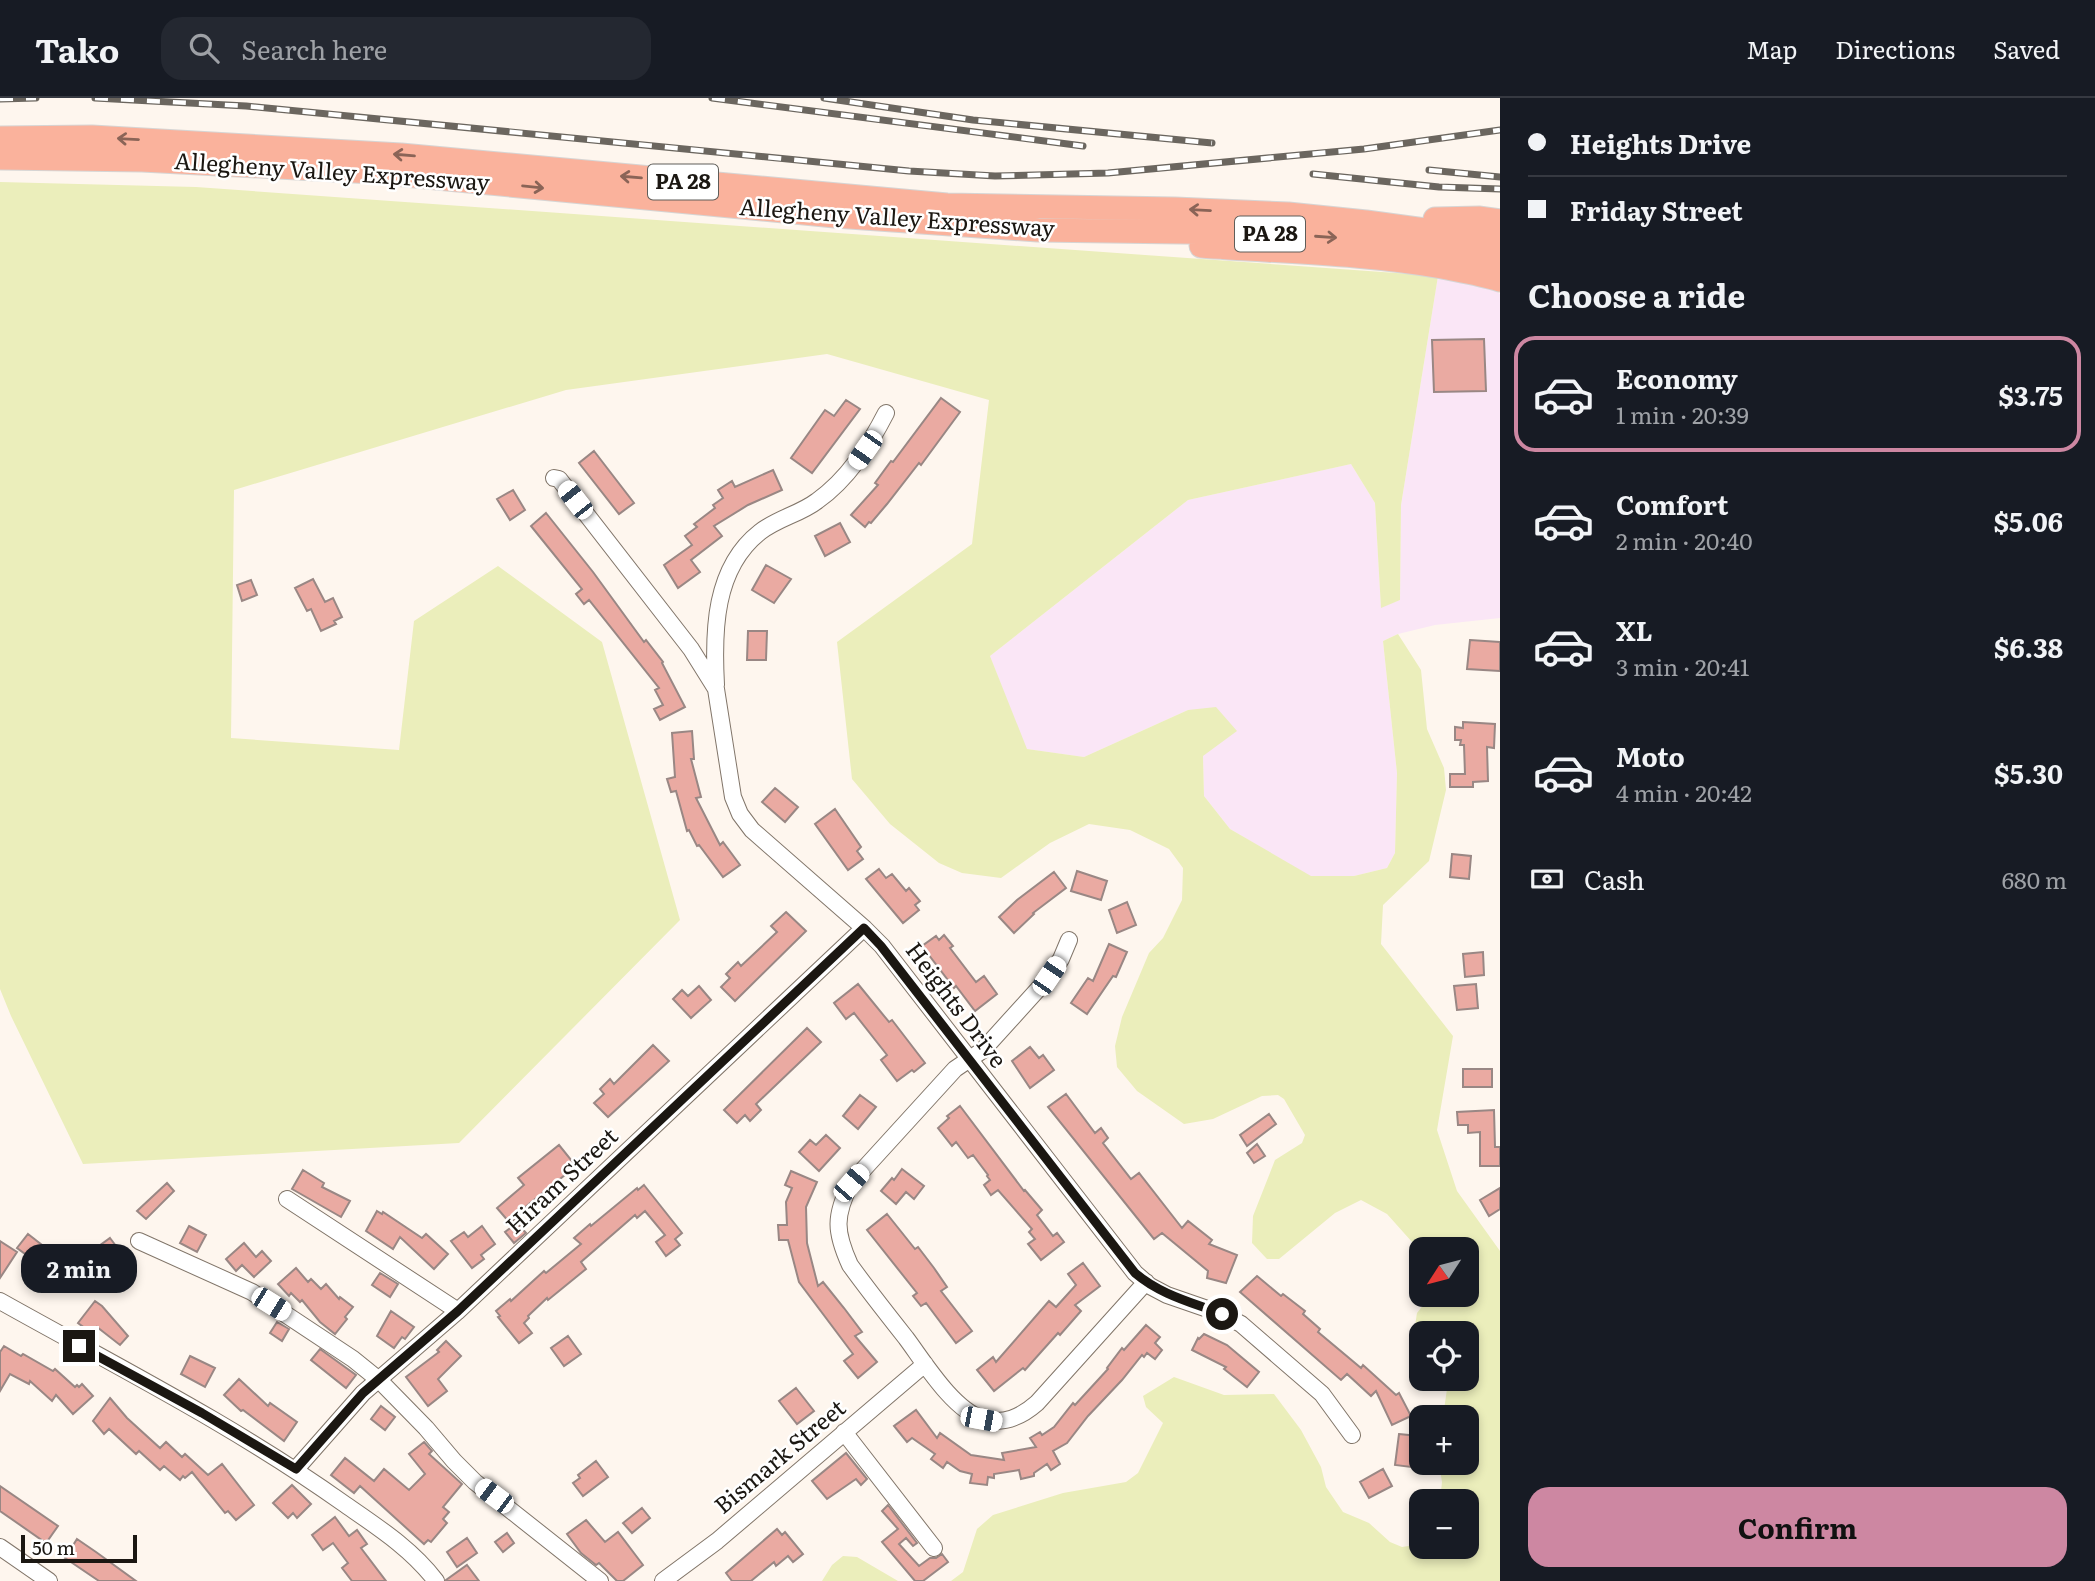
<!DOCTYPE html>
<html lang="en">
<head>
<meta charset="utf-8">
<style>
	body { margin:0; font-family:Literata,serif; background:#242831; color:#f1f3f6; height:100vh; display:flex; flex-direction:column; font-size:26px; white-space:nowrap }
	* { box-sizing:border-box; margin:0 }
	p { font-size:23px; color:#9ea1a6 }
	.icon { flex:none; width:38px; height:38px; fill:none; stroke:currentColor; stroke-width:2; stroke-linecap:round; stroke-linejoin:round }
	.map { position:relative; flex:1; overflow:hidden }
	.sheet { display:flex; flex-direction:column; background:#171b24; width:595px }
	.sheet>* { flex:none }
	.hud { display:grid; align-content:center; height:154px; padding:0 28px; background:#171b24 }
	.needle { width:46px; rotate:234deg }
	.controls { position:absolute; left:1409px; top:1139px; display:grid; gap:14px }
	.controls a { display:grid; place-items:center; width:70px; height:70px; border-radius:14px; background:#171b24; box-shadow:0 4px 10px #0003; font-size:35px }
	.scale { position:absolute; left:21px; bottom:18px; width:116px; box-sizing:border-box; padding-left:7px; border:4px solid #1b1712; border-top:0; font-size:19px; line-height:24px; white-space:nowrap; color:#1b1712; -webkit-text-stroke:5px #fff; paint-order:stroke }
	.end { position:absolute; width:32px; height:32px; margin:-16px; border:9px solid #1b1712; background:#fff; box-shadow:0 0 0 4px #fff }
	.from { border-radius:50% }
	.bubble { position:absolute; height:49px; border-radius:21px; background:#171b24; box-shadow:0 4px 10px #0003; font-size:23px; font-weight:700; line-height:49px; text-align:center }
	.car { position:absolute; width:21px; height:42px; margin:-21px -10px; border-radius:9px; box-shadow:0 0 5px 2px #0007; background:linear-gradient(#fff 24%,#345 0 40%,#fff 0 76%,#345 0 86%,#fff 0) }
	.hud b { display:flex; align-items:center; gap:24px; height:66px; font-size:26px }
	.hud b+b { border-top:2px solid #363941 }
	.hud i { width:18px; height:18px; background:#f1f3f6 }
	ul { padding:0; list-style:none }
	li { display:flex; align-items:center; gap:21px; height:116px; margin:0 14px 10px; padding:0 14px; border:4px solid transparent; border-radius:21px }
	li div { flex:1 }
	li b { display:block; font-size:26px }
	li em { font-style:normal; font-weight:700 }
	li.on { border-color:#cd87a2 }
	li>.icon { width:63px; height:63px; stroke-width:1.5 }
	h2 { padding:0 28px; font-size:32px; line-height:84px }
	.pay { display:flex; align-items:center; gap:18px; height:77px; padding:0 28px; font-size:26px }
	.pay p { margin-inline-start:auto }
	.cta { display:flex; gap:14px; margin-top:auto; padding:14px 28px }
	.cta a { flex:1; height:80px; border-radius:21px; background:#cd87a2; color:#111; font-size:28px; font-weight:700; line-height:80px; text-align:center }
	header { display:flex; align-items:center; gap:42px; box-sizing:border-box; height:98px; padding:0 35px; background:#171b24; border-bottom:2px solid #363941 }
	header strong { font-size:33px }
	nav { display:flex; gap:38px; margin-inline-start:auto; font-size:24px }
	.search { width:490px; height:63px; background:#242831; display:flex; align-items:center; gap:18px; box-sizing:border-box; padding:0 24px; border-radius:21px; color:#9ea1a6; font-size:26px }
	main { display:flex; flex:1; min-height:0 }
	.map>svg:first-child { display:block }
</style>
</head>
<body>
<header>
<strong>Tako</strong>
<div class="search"><svg class="icon" aria-label="search" viewBox="0 0 24 24"><circle cx="10" cy="10" r="6"/><path d="M15 15l6 6"/></svg>Search here</div>
<nav><a>Map</a><a>Directions</a><a>Saved</a></nav>
</header>
<main>
<div class="map">
<svg width="1500" height="1483" viewBox="0 0 1500 1483">
	<rect width="100%" height="100%" fill="#fef6ee"/>
	<path fill="#fae6f6" d="M1438,178L1483,184L1500,196V520L1435,527L1398,536L1383,543L1397,675L1395,755L1387,770L1354,778H1310L1230,731L1204,698L1203,658L1188,612L1084,659L1026,651L990,558L1188,402L1351,366L1375,405L1381,509L1400,502L1401,407Z"/>
	<path fill="#ebeebb" d="M0,84L196,89L1438,178L1401,407L1400,502L1381,510L1375,405L1351,366L1188,402L990,558L1027,651L1084,659L1188,612L1216,609L1237,633L1203,658L1204,698L1230,731L1311,778H1354L1387,770L1395,755L1397,675L1383,543L1398,536L1421,572L1427,631L1444,670L1446,692L1429,763L1383,807L1381,846L1453,938L1437,1032L1457,1093L1500,1153V1483H951L963,1474L977,1431L993,1417L1063,1395L1126,1384L1138,1375L1163,1325L1146,1309L1143,1298L1174,1279L1224,1297L1274,1296L1301,1332L1321,1369L1326,1389L1343,1414L1369,1425L1390,1444L1402,1449L1415,1447L1421,1443V1449H1466V1404L1440,1403L1442,1384L1439,1365H1466V1320L1443,1319L1447,1291L1445,1281H1466V1236H1421V1244L1414,1234L1417,1215L1431,1197H1466V1152H1421V1154L1387,1116L1361,1102L1335,1115L1279,1161H1267L1252,1145L1253,1118L1275,1062L1302,1045L1305,1037L1284,1001L1278,997L1262,998L1213,1021L1184,1026L1137,993L1117,969L1115,948L1122,919L1149,855L1163,840L1182,802L1183,770L1169,751L1130,732L1089,726L1050,745L1001,780L962,775L939,765L890,726L852,681L837,544L972,446L989,302L827,256L566,292L234,392L231,640L399,652L414,523L498,468L602,544L680,822L459,1045L83,1066L11,918L0,891Z
		M843,1458L857,1459L898,1483H822L832,1467Z"/>
	<path fill="#eaaaa2" stroke="#998784" stroke-width="2" d="M1484,241L1486,293L1434,294L1432,242Z
		M941,300L960,314L921,367L919,365L887,406L871,425L869,424L865,429L851,417L878,387L875,385L891,363L893,364Z
		M846,302L860,311L812,375L791,360L825,312L834,318Z
		M594,353L634,405L619,416L579,365Z
		M773,372L782,392L748,407L714,428L722,438L691,462L700,474L678,490L664,467L692,447L685,438L697,429L694,426L715,410L713,407L723,400L718,392L732,383L735,389Z
		M513,392L525,412L510,422L497,401Z
		M546,415L593,474L644,544L646,542L663,564L662,565L685,609L660,622L654,611L663,607L655,592L659,590L589,502L584,506L576,496L582,491L531,428Z
		M840,425L850,444L825,458L815,438Z
		M766,467L791,481L774,505L752,492Z
		M313,481L325,504L333,500L342,519L334,523L336,526L321,533L311,511L307,513L295,490Z
		M251,482L257,497L242,503L237,487Z
		M748,533H767L766,562H747Z
		M1470,542L1500,544V573L1467,571Z
		M1463,624L1495,626L1494,650L1487,649L1488,683L1473,684V689H1450V676H1465L1464,647H1460L1461,642H1455V629L1463,630Z
		M692,633L694,661H691L701,699L696,700L720,747L723,744L740,767L723,779L699,747L697,748L689,732L687,733L676,693L671,694L667,681L675,679L672,635Z
		M775,690L798,709L785,724L762,704Z
		M835,711L861,749L857,753L863,761L848,772L815,726Z
		M1452,756L1471,758L1469,781L1450,779Z
		M879,771L886,780L892,776L906,793L909,790L920,803L915,807L919,812L903,825L866,781Z
		M1077,773L1107,783L1101,802L1071,793Z
		M1054,774L1066,790L1033,815L1034,816L1014,835L999,819L1017,802Z
		M1127,804L1136,827L1117,835L1109,812Z
		M786,814L806,833L735,903L721,889L730,880L726,876L738,864L741,868L777,834L771,828Z
		M944,837L953,848L950,850L976,884L984,878L997,896L975,913L956,888L954,890L922,848L936,838L939,842Z
		M1109,846L1127,854L1116,879L1113,878L1087,916L1071,905L1088,880L1093,883Z
		M1483,854L1484,877L1465,879L1463,856Z
		M858,886L889,924L892,922L925,965L914,974L912,972L897,983L881,962L887,957L854,915L846,921L834,905Z
		M1476,886L1478,910L1457,912L1454,888Z
		M699,888L711,902L691,920L673,901L682,892L688,898Z
		M807,930L821,944L756,1006L761,1012L750,1023L745,1017L737,1025L724,1012Z
		M653,947L669,963L608,1019L594,1005L604,996L600,991L610,981L614,986Z
		M1030,949L1039,960L1043,957L1054,972L1030,990L1012,963Z
		M1463,971H1492V989H1463Z
		M1066,996L1095,1035L1101,1030L1108,1040L1103,1045L1131,1081L1139,1075L1182,1130L1188,1123L1212,1142L1209,1146L1237,1157L1226,1185L1207,1180L1208,1173L1162,1135L1154,1141L1048,1009Z
		M860,997L876,1009L858,1031L843,1018Z
		M960,1008L1024,1093L1025,1092L1042,1112L1037,1117L1053,1138L1057,1135L1064,1144L1041,1162L1028,1146L1035,1141L1029,1134L1032,1131L998,1092L991,1097L984,1087L990,1082L987,1078L988,1077L973,1057L968,1060L956,1044L952,1048L938,1030L949,1020L947,1018Z
		M1494,1012L1495,1049H1500V1068H1480V1034L1468,1035V1027H1458L1457,1014Z
		M1269,1016L1276,1026L1247,1048L1240,1037Z
		M826,1037L840,1050L819,1073L799,1054L810,1042L816,1047Z
		M1257,1046L1265,1058L1254,1065L1247,1055Z
		M559,1047L576,1068L524,1110L526,1112L510,1125L497,1110L524,1087L518,1080Z
		M902,1071L924,1088L914,1101L906,1094L896,1106L881,1093L892,1080L894,1082Z
		M303,1072L324,1085L322,1089L350,1103L341,1119L292,1091Z
		M791,1073L817,1084L806,1109L807,1145L818,1188L823,1184L844,1210L862,1234L855,1238L877,1264L858,1280L844,1263L853,1256L799,1184L788,1142H779L778,1127H787L786,1104L792,1090L785,1087Z
		M167,1085L174,1093L146,1121L137,1113Z
		M644,1087L682,1135L675,1141L680,1147L666,1158L656,1144L665,1137L645,1113L637,1120L635,1117L581,1164L586,1171L548,1202L547,1200L528,1218L529,1220L524,1225L532,1235L519,1245L498,1219L500,1218L496,1213L510,1201L511,1203L544,1173L546,1175L581,1146L574,1140L590,1126L591,1128L637,1090L638,1092Z
		M1500,1090V1111L1489,1118L1480,1102Z
		M377,1113L382,1116L383,1114L422,1140L426,1136L448,1156L434,1171L400,1139L393,1151L366,1133Z
		M887,1116L915,1151L918,1149L934,1170L947,1189L941,1193L972,1233L956,1245L926,1205L921,1208L913,1198L917,1195L867,1132Z
		M517,1125L526,1135L514,1145L505,1134Z
		M189,1128L206,1137L197,1154L180,1145Z
		M482,1128L495,1146L481,1157L484,1161L472,1170L451,1143L464,1134L468,1139Z
		M28,1136L42,1147L32,1161L17,1150Z
		M110,1140L122,1156L100,1172L88,1156Z
		M0,1143L17,1154L0,1180Z
		M244,1145L256,1159L262,1153L271,1163L254,1179L242,1167L236,1173L226,1161Z
		M1083,1165L1100,1188L1075,1207L1081,1213L1060,1237L1058,1235L1025,1272L1023,1270L994,1293L977,1272L993,1259L996,1264L1049,1203L1056,1209L1076,1187L1068,1176Z
		M296,1170L308,1184L311,1181L321,1191L326,1186L339,1201L340,1199L353,1209L345,1219L347,1221L335,1236L320,1224L302,1202L300,1204L291,1195L289,1198L278,1186Z
		M380,1175L398,1186L390,1199L372,1187Z
		M1257,1178L1281,1198L1283,1196L1305,1213L1303,1216L1320,1231L1318,1234L1361,1270L1363,1267L1396,1297L1399,1295L1411,1318L1392,1327L1376,1293L1371,1298L1347,1276L1341,1282L1240,1194Z
		M95,1203L102,1208L128,1238L120,1247L97,1229L93,1236L78,1225Z
		M391,1213L414,1229L405,1241L402,1239L394,1250L377,1238Z
		M277,1224L289,1231L282,1243L270,1235Z
		M1146,1227L1160,1239L1155,1245L1162,1252L1155,1261L1147,1255L1144,1259L1142,1257L1122,1282L1088,1318L1067,1345L1053,1353L1060,1366L1051,1372L1047,1366L1034,1375V1378L1021,1381L1019,1372L994,1376V1380L988,1379L987,1387L970,1385L972,1376L960,1373L947,1364L943,1370L931,1361L935,1356L912,1340L907,1344L894,1328L916,1312L937,1340L940,1335L971,1357L1004,1362L1002,1355L1036,1349L1030,1340L1040,1334L1042,1337L1054,1329L1073,1305L1075,1307L1108,1271L1107,1270L1122,1250L1124,1252Z
		M1204,1236L1227,1247L1259,1274L1247,1289L1224,1271L1226,1269L1192,1252L1198,1240L1199,1241Z
		M568,1238L581,1256L564,1268L551,1250Z
		M446,1243L461,1258L438,1281L447,1293L428,1308L406,1279L439,1254L437,1252Z
		M4,1248L21,1258L23,1256L53,1273L55,1271L75,1289L77,1287L79,1289L82,1286L93,1298L73,1316L56,1297L52,1303L30,1283L29,1286L10,1276L0,1293V1254Z
		M320,1251L356,1277L346,1290L311,1262Z
		M190,1258L215,1270L205,1289L181,1276Z
		M239,1281L268,1308L270,1305L297,1324L284,1343L243,1312L241,1313L224,1297Z
		M796,1290L814,1313L797,1326L779,1303Z
		M110,1300L127,1320L160,1350L166,1344L182,1359L185,1356L208,1377L222,1366L254,1407L236,1422L228,1413L225,1415L192,1374L185,1380L183,1378L180,1382L164,1368L160,1372L139,1353L136,1356L109,1331L104,1336L93,1323Z
		M381,1308L395,1319L385,1332L371,1321Z
		M1399,1336L1418,1338L1417,1343L1421,1344V1358L1412,1357L1411,1369L1395,1367Z
		M424,1344L432,1353L429,1356L462,1386L443,1409L449,1414L443,1421L447,1425L431,1444L428,1442L424,1446L360,1388L354,1395L331,1377L345,1360L374,1383L384,1371L409,1392L425,1376L409,1356Z
		M846,1355L867,1381L861,1387L856,1381L827,1401L812,1383Z
		M596,1363L608,1379L583,1398L573,1385L580,1380L578,1377Z
		M1383,1371L1392,1388L1369,1400L1360,1384Z
		M292,1387L311,1406L297,1420L293,1415L288,1420L273,1405Z
		M0,1388L58,1428L46,1445L0,1413Z
		M888,1407L917,1445L913,1448L906,1440L899,1446L919,1468L930,1460H936L942,1456L948,1464L923,1483H915L882,1444L898,1431L882,1413Z
		M642,1410L650,1420L632,1435L623,1425Z
		M335,1419L349,1438L357,1432L367,1446L361,1450L386,1483H352L342,1470L348,1465L333,1445L323,1452L312,1437Z
		M586,1422L605,1444L618,1434L643,1467L623,1483H617L599,1465L596,1467L581,1455L567,1436Z
		M777,1431L782,1437L785,1434L803,1456L793,1464L788,1458L776,1468L774,1464L751,1483H732L726,1475Z
		M507,1435L514,1445L503,1454L495,1444Z
		M467,1440L477,1455L457,1469L447,1454Z
		M77,1441L96,1454L136,1483H99L65,1460Z
		M467,1467L479,1483H446V1482Z"/>
	<g fill="none" stroke-linecap="round" stroke-linejoin="round">
		<g stroke="#817569" stroke-width="18">
			<path id="minor" d="M554,380L559,381L691,551L716,591L733,699L740,716L752,732L864,830L882,848L1135,1175L1150,1188L1167,1197L1222,1216L1241,1226L1322,1296L1352,1337
				M716,587C713,533 714,470 760,434C778,420 800,416 817,403C848,381 869,348 886,315
				M1069,842L1061,861L1050,878L983,952L955,971L851,1085C834,1118 835,1134 850,1167C868,1192 887,1216 906,1240C924,1264 953,1312 983,1321C1004,1327 1021,1319 1037,1305L1146,1184
				M287,1101L458,1213
				M139,1143L252,1194L353,1261L379,1282L426,1330L454,1363L475,1384L600,1483
				M0,1203C116,1268 235,1328 343,1405C376,1428 411,1450 436,1483
				M844,1334L934,1450
				M296,1371L363,1295L458,1213L864,830
				M0,1449L49,1483
				M663,1483L717,1443L925,1266"/>
		</g>
		<g stroke="#d6d5d4" stroke-width="25">
			<path id="highway" d="M0,40L92,39L401,57L947,107L1175,111L1288,116L1366,124L1500,142
				M0,60L142,62L373,74L835,118L1038,132L1251,135L1328,139L1382,143L1500,163
				M1435,121L1480,120L1500,123
				M1201,148C1282,154 1363,155 1442,169C1462,173 1481,176 1500,182"/>
		</g>
		<use href="#minor" stroke="#fff" stroke-width="16"/>
		<use href="#highway" stroke="#fab29c" stroke-width="23"/>
		<g stroke="#6b665f" stroke-width="7">
			<path id="rail" d="M95,0L246,8L909,73L995,78L1108,75L1364,51L1500,32
				M712,0L1083,48
				M824,0L973,22L1212,45
				M0,1L36,0
				M1429,72L1500,79
				M1313,76L1439,89L1500,91"/>
		</g>
		<use href="#rail" stroke="#fff" stroke-width="4.5" stroke-dasharray="13" stroke-linecap="butt"/>
	</g>
	<defs><path id="oneway-shaft" d="M-6 0H5M1.5-3L5.5 0L1.5 3" fill="none" stroke-width="1.6" stroke-linecap="round" stroke-linejoin="round" transform="scale(1.75)"/></defs>
	<g stroke="#8a6457">
		<use href="#oneway-shaft" transform="translate(128 41) rotate(-177)"/>
		<use href="#oneway-shaft" transform="translate(404 57) rotate(-175)"/>
		<use href="#oneway-shaft" transform="translate(631 79) rotate(-175)"/>
		<use href="#oneway-shaft" transform="translate(533 89) rotate(6)"/>
		<use href="#oneway-shaft" transform="translate(1200 112) rotate(-177)"/>
		<use href="#oneway-shaft" transform="translate(1326 139) rotate(4)"/>
	</g>
	<g fill="none" stroke-linecap="round" stroke-linejoin="round">
		<path stroke="#1b1712" stroke-width="9" d="M79,1248L202,1315L296,1371L363,1295L458,1213L864,830L881,848L1135,1175C1161,1197 1191,1204 1222,1216"/>
	</g>
	<g text-anchor="middle" stroke-width="5" stroke-linejoin="round" paint-order="stroke">
		<g fill="#fff" stroke="#5f5d59" stroke-width="2">
			<rect x="648" y="66.5" width="70" height="35" rx="5"/>
			<rect x="1235" y="118.5" width="70" height="35" rx="5"/>
		</g>
		<g font-size="21" font-weight="bold" fill="#1b1712">
			<text x="683" y="91">PA 28</text>
			<text x="1270" y="143">PA 28</text>
		</g>
		<g font-size="23" fill="#1b1712" stroke="#fff">
			<text transform="translate(332 74) rotate(4)" y="8">Allegheny Valley Expressway</text>
			<text transform="translate(897 120) rotate(4)" y="8">Allegheny Valley Expressway</text>
			<text transform="translate(956 907) rotate(53)" y="8">Heights Drive</text>
			<text transform="translate(562 1083) rotate(-43)" y="8">Hiram Street</text>
			<text transform="translate(780 1359) rotate(-40)" y="8">Bismark Street</text>
		</g>
	</g>
</svg>
<div class="controls">
<a><svg class="needle" viewBox="-14 -14 28 28"><path d="M0-13l5 13h-10z" fill="#e53935"/><path d="M0 13l5-13h-10z" fill="#9ea1a6"/></svg></a>
<a><svg class="icon" aria-label="locate" viewBox="0 0 24 24"><circle cx="12" cy="12" r="6"/><path d="M12 2v4M12 18v4M2 12h4M18 12h4"/></svg></a>
<a>+</a>
<a>−</a>
</div>
<div class="scale">50 m</div>
<i class="end from" style="left:1222px;top:1216px"></i>
<i class="end" style="left:79px;top:1248px"></i>
<div class="bubble" style="left:21px;top:1146px;width:116px">2 min</div>
<i class="car" style="left:865px;top:352px;rotate:215deg"></i>
<i class="car" style="left:575px;top:402px;rotate:322deg"></i>
<i class="car" style="left:1049px;top:878px;rotate:34deg"></i>
<i class="car" style="left:851px;top:1085px;rotate:41deg"></i>
<i class="car" style="left:271px;top:1206px;rotate:122deg"></i>
<i class="car" style="left:981px;top:1321px;rotate:101deg"></i>
<i class="car" style="left:494px;top:1398px;rotate:307deg"></i>
</div>
<section class="sheet">
<div class="hud">
<b><i class="from"></i>Heights Drive</b>
<b><i></i>Friday Street</b>
</div>
<h2>Choose a ride</h2>
<ul>
<li class="on"><svg class="icon" aria-label="car" viewBox="0 0 24 24"><path d="M5 17H2v-5l4-1 3-4h7l3 4 3 1v5h-3M9 17h6M6 11h13"/><circle cx="7" cy="17" r="2"/><circle cx="17" cy="17" r="2"/></svg><div><b>Economy</b><p>1 min · 20:39</p></div><em>$3.75</em></li>
<li><svg class="icon" aria-label="car" viewBox="0 0 24 24"><path d="M5 17H2v-5l4-1 3-4h7l3 4 3 1v5h-3M9 17h6M6 11h13"/><circle cx="7" cy="17" r="2"/><circle cx="17" cy="17" r="2"/></svg><div><b>Comfort</b><p>2 min · 20:40</p></div><em>$5.06</em></li>
<li><svg class="icon" aria-label="car" viewBox="0 0 24 24"><path d="M5 17H2v-5l4-1 3-4h7l3 4 3 1v5h-3M9 17h6M6 11h13"/><circle cx="7" cy="17" r="2"/><circle cx="17" cy="17" r="2"/></svg><div><b>XL</b><p>3 min · 20:41</p></div><em>$6.38</em></li>
<li><svg class="icon" aria-label="car" viewBox="0 0 24 24"><path d="M5 17H2v-5l4-1 3-4h7l3 4 3 1v5h-3M9 17h6M6 11h13"/><circle cx="7" cy="17" r="2"/><circle cx="17" cy="17" r="2"/></svg><div><b>Moto</b><p>4 min · 20:42</p></div><em>$5.30</em></li>
</ul>
<div class="pay"><svg class="icon" aria-label="cash" viewBox="0 0 24 24"><path d="M3 7h18v10H3z"/><circle cx="12" cy="12" r="2"/></svg>Cash<p>680 m</p></div>
<div class="cta"><a>Confirm</a></div>
</section>
</main>
</body>
</html>
